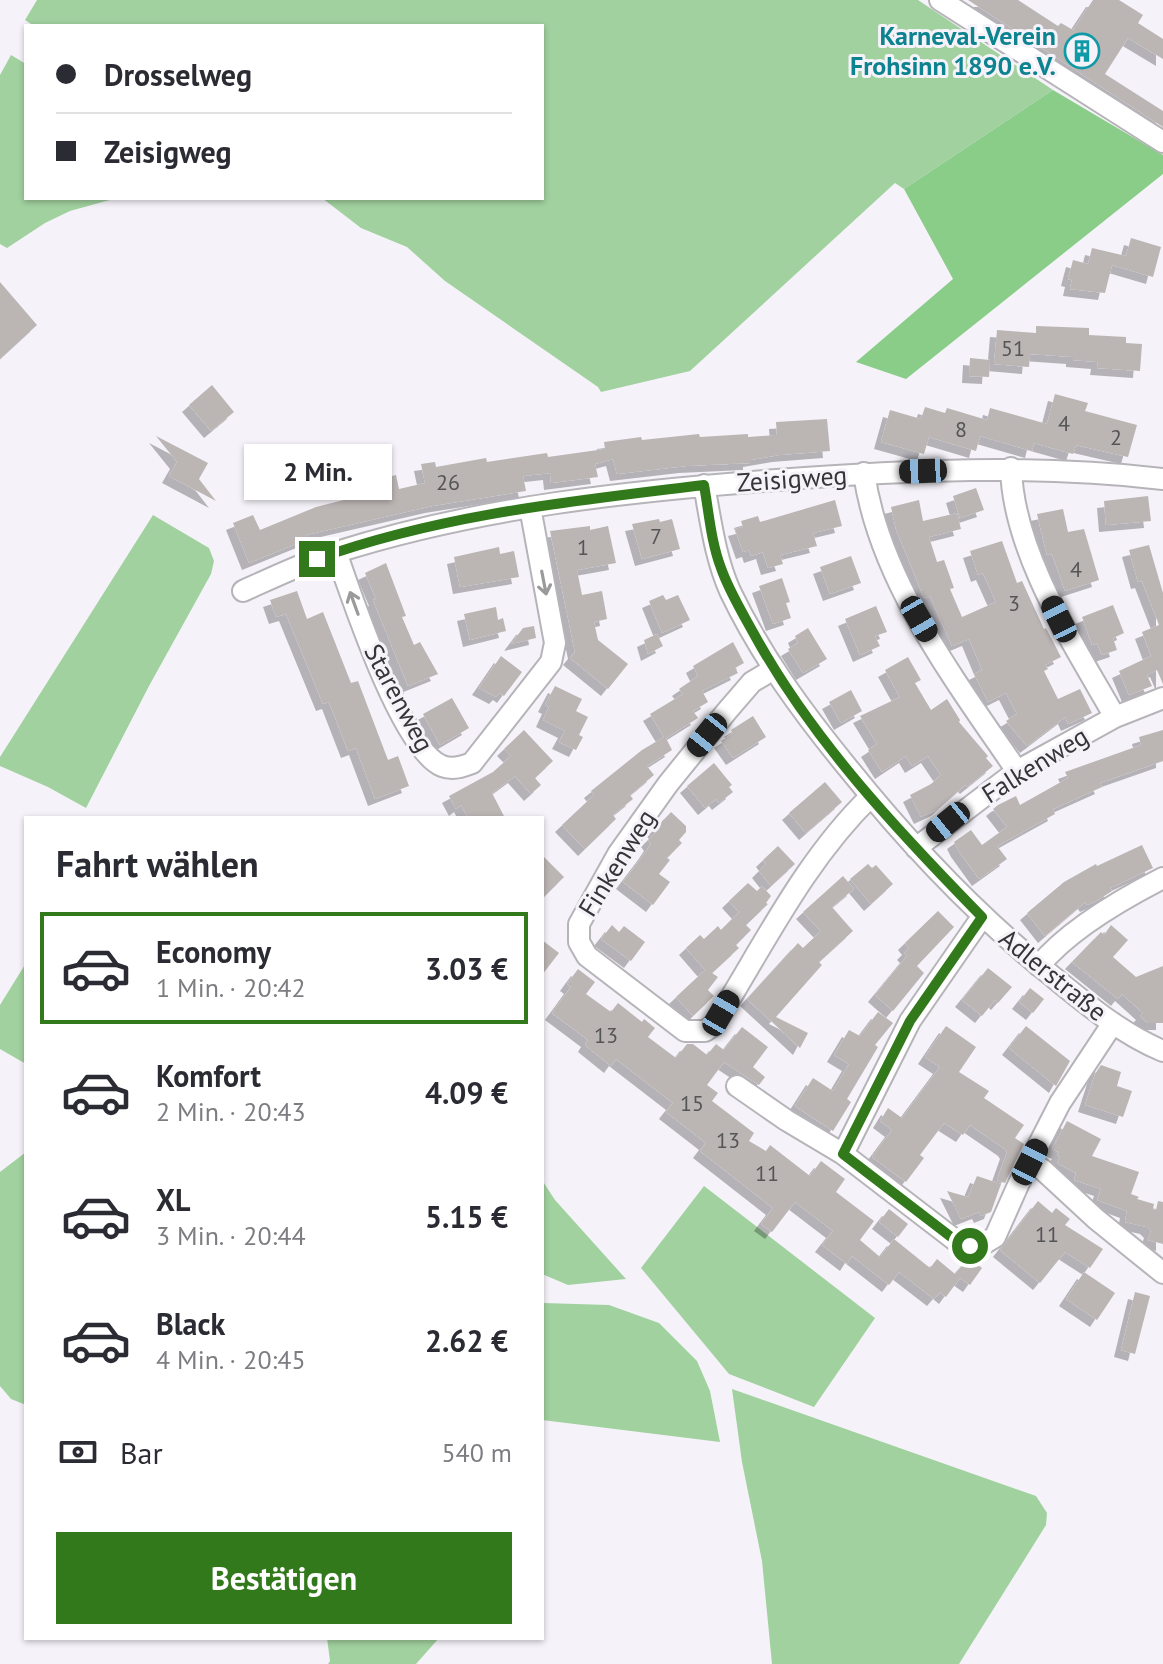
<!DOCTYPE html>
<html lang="de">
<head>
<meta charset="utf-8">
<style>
	body { margin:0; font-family:"PT Sans",sans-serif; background:#f7f7f7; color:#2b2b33; height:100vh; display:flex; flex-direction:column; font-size:30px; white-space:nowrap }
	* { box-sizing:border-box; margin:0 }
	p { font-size:26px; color:#7c7c81 }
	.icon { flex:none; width:44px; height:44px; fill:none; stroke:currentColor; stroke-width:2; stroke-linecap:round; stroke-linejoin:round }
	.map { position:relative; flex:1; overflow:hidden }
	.drawer { position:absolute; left:24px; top:816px; width:520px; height:824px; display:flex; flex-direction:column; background:#fff; border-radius:0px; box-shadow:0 2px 6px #0004 }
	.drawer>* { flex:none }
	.top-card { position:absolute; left:24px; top:24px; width:520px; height:176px; border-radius:0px; box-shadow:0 2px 6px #0004; display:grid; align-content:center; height:176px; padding:0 32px; background:#fff }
	.end { position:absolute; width:36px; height:36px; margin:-18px; border:10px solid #32791c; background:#fff; box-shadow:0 0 0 4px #fff }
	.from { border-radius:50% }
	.bubble { position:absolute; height:56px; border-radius:0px; background:#fff; box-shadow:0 2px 6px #0004; font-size:26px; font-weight:600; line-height:56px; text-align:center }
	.car { position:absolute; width:24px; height:48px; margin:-24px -12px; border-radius:10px; box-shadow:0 0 6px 2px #0007; background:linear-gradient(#222 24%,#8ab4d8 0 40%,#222 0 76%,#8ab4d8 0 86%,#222 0) }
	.top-card b { display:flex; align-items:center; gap:28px; height:76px; font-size:30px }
	.top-card b+b { border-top:2px solid #e1e1e2 }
	.top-card i { width:20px; height:20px; background:#2b2b33 }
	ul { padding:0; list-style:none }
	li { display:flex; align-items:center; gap:24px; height:112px; margin:0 16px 12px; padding:0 16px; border:4px solid transparent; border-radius:0px }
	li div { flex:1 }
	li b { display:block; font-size:30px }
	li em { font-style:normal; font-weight:600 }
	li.current { border-color:#32791c }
	li>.icon { width:72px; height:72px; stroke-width:1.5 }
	h2 { padding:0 32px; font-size:36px; line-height:96px }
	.pay { display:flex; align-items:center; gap:20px; height:88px; padding:0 32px; font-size:30px }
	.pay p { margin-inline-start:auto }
	.button { display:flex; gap:16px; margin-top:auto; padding:16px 32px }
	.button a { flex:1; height:92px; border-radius:0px; background:#32791c; color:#fff; font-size:32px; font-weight:600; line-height:92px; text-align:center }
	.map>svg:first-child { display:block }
</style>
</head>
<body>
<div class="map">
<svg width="1163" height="1664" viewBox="0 0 1163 1664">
	<defs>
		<filter id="shadow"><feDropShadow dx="-7" dy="7" stdDeviation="0" flood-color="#0004"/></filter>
	</defs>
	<rect width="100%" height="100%" fill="#f5f3f9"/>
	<path fill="#a1d19f" d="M37,0H918L1053,90L904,189L895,183L690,371L601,392L598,387L445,281L407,247L361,228L322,198H542V26H34L25,20Z
		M11,55L26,64V198H117L70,211L45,223L7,248L0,244V75Z
		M153,515L209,548L214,561L211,574L149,686L86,808L48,787L0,766V757Z
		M26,963V1064L0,1049V1005Z
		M26,1152V1405L11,1399L0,1386V1172Z
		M542,1180L555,1200L626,1279L568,1285L542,1274Z
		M704,1186L875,1318L814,1407L729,1374L641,1268Z
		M543,1303L609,1305L659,1323L697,1361L710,1391L720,1442L542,1420Z
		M732,1389L1036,1496L1047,1513L1046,1525L959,1664H772L762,1561L742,1462Z
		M327,1638H439L416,1664H328L330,1661Z"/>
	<path fill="#89cd88" d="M1053,90L1163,155V174L906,379L856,362L953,279L904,189Z"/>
	<path fill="#bbb5b4" filter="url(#shadow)" d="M968,0H1018L1058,26L1061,23L1073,30L1093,0H1119L1143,15L1138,23L1163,39V59L1128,38L1105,74L1163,111V127Z
		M1131,238L1161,247L1153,277L1112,265L1105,293L1070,289L1072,280L1068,279L1073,260L1088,264L1092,248L1126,256Z
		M0,282L37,325L0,359Z
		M1036,326L1089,328V335L1126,337V343L1142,344L1140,371L1097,368L1098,362L1073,360V357L1030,354L1029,367L994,364L997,330L1036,333Z
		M970,358L990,360L989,377L969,376Z
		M212,385L234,412L211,431L189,405Z
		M1055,394L1088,403L1085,411L1137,425L1128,457L1076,445L1073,454L1034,443L1032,451L980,436L976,451L929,437L924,454L881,442L890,410L921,419L925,407L945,413L947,408L987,420L990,408L1047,424Z
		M827,419L830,451L779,455L750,460V463L686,466L617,474L613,459L595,464L598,477L551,483L550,473L523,476L526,491L432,506L306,535L308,539L249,563L233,523L253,515L260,530L316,507L371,493L368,482L396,475L399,489L425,483L421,464L435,462L436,467L486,458L487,462L547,453L548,457L605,449L604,442L641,437L642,440L699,434L700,437L748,434V437L777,435L776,422Z
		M156,436L208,463L199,479L216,501L169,476L177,462Z
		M976,488L984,510L960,518L953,496Z
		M1148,496L1151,521L1106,525L1104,501Z
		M835,500L842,526L813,533L817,546L780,555L783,564L768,568L763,552L751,556L749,550L743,552L735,529L743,527L741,521L758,516L760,522Z
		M919,500L923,521L957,513L961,529L929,537L937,562L944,560L954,588L950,589L962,617L996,602L983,573L978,575L970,551L1002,541L1017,583L1022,581L1044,629L1046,628L1061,657L1045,665L1048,669L1044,671L1058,699L1080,689L1092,713L1068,724L1065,717L1027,746L1006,721L1017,714L1006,693L988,702L974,674L982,670L969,639L952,646L930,596L924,598L896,529L891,507Z
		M1063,509L1068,532L1084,529L1099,580L1065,591L1052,554L1047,555L1037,514Z
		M659,519L660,522L672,519L680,549L642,559L632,524Z
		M590,526V530L608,526L616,563L577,570L582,595L602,591L607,619L594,622L598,640L628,664L608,689L570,658L575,652L550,531Z
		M1149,545L1163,593V684L1157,670L1147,675L1152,686L1129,695L1119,671L1151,656L1142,632L1159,625L1142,581L1138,582L1129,550Z
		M499,547L500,554L514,551L519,577L460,587L454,557Z
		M851,556L861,583L830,594L820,567Z
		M386,563L406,616L402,617L414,645L420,642L438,674L408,686L373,600L376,599L365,573Z
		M782,578L790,602L786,603L791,618L773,624L759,586Z
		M297,591L307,619L323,612L351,683L358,681L388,760L398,756L409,786L375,799L356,748L348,751L329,702L323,704L286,614L276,617L270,600Z
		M663,595L666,600L678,595L690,620L662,633L649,601Z
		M1113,605L1124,633L1113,638L1117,650L1102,655L1097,643L1092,645L1082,617Z
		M876,606L887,632L875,636L880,646L860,655L845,619Z
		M496,607L498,620L503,618L506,631L470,640L464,614Z
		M534,626L536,638L511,644L523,628Z
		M808,628L827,659L803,673L788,649L798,643L795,636Z
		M657,634L663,646L648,654L644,640Z
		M733,642L744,663L735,668L738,673L702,691L708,702L693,711L698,718L666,738L672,750L647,766L654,775L630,795L633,799L613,815L616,819L585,849L562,825L594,795L591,791L642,750L664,737L650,714L683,694L679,689L698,676L693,666Z
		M501,656L522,672L504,696L500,693L496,697L479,688Z
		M908,657L921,680L915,683L931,710L947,699L960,720L959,722L988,756L986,758L993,766L967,787L965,785L938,809L921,817L910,795L931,784L941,775L928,756L912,766L906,756L882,772L868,750L877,744L860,716L900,697L885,670Z
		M555,686L582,699L576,711L588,717L579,735L583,737L576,750L559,742L565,731L543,720L549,707L545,705Z
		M851,690L862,711L841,723L829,702Z
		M452,698L469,728L440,745L423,714Z
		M753,716L766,737L733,758L721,741L733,733L731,730Z
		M524,730L553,761L535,778L541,785L531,794L515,776L492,793L505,818H468L461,805L456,809L449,796L493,772L511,756L504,749Z
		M1163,730V761L1100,783L1102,787L1053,809L1055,814L997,846L1007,859L979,879L958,850L954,842L971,830L982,845L1007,827L993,809L998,805L1016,796L1020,805L1068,778L1065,772L1141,745L1139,737Z
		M714,763L732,785L729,787L733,792L719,803L716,799L705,808L687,786Z
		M825,782L842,802L806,833L789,813Z
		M671,812L686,826V832L679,840L682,843L667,858L670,860L659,874L670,882L653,905L623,882L645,853L651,844L648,840L656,832L654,830Z
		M1142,845L1153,868L1110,888L1112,891L1098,900L1087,905L1085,902L1045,936L1027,913L1064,882L1096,864L1097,866Z
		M778,846L795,864L771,886L759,871L766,864L763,860Z
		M542,855L564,877L542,899Z
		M868,864L872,868L876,865L893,884L871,904L850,879Z
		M843,876L854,889L832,907L853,931L819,962L822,965L776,1017L808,1033L800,1048L747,999L798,943L803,948L821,931L803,912Z
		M748,883L757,891L762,886L771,896L766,903L768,904L746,925L751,930L736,945L739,948L712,973L718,977L708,990L714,996L693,1016L676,997L705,970L686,948L700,935L704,939L718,926L721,930L739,912L729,901Z
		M938,911L954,927L917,966L924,973L893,1011L875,995L907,956L904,953L909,948L905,943Z
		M612,925L619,932L624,926L645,942L631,961L601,939Z
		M1111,925L1128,940L1113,957L1136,977L1163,966V1023H1148L1140,1016L1143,1013L1122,994L1118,999L1072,962L1101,932L1104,935Z
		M542,940L559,953L542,975Z
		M988,968L1012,987L998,1003L995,1000L982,1016L962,1000Z
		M578,969L595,982L586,994L611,1012L618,1003L642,1022L644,1019L655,1028L648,1037L676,1058L687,1044H693L707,1055L716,1044L724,1050L742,1027L768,1047L753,1067L765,1077L759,1085L724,1062L707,1085L718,1093L712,1101L754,1133L749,1141L766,1151L770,1145L810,1176L821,1161L845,1179L836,1192L874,1221L860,1240L880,1257L894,1239L930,1268L937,1259L955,1274L969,1258L982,1268L970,1285L960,1278L946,1297L940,1292L934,1299L899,1272L889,1285L852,1256L847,1264L822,1245L833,1231L795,1202L772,1232L761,1224L773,1208L700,1151L706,1143L666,1112L673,1103L616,1059L611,1066L585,1045L588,1040L552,1013L571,987L567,984Z
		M1030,988L1044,999L1033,1013L1019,1002Z
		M878,1012L893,1023L875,1045L878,1047L847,1099L851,1102L833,1131L795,1106L813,1078L833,1091L849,1064L834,1055L849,1030L860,1036Z
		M946,1026L976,1047L959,1072L989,1091L984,1098L1024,1125L1015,1138L1024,1144L1005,1183L997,1180L1007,1152L1005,1149L970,1125L963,1135L944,1123L920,1155L924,1158L906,1182L872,1157L892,1130L880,1121L888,1108L902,1118L940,1067L925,1057Z
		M1026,1026L1070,1061L1056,1086L1009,1048Z
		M1101,1065L1121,1072L1117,1086L1132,1091L1123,1117L1085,1105L1095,1074Z
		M1067,1121L1101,1139L1092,1156L1139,1172L1131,1194L1139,1197L1137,1199L1154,1204L1153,1209L1156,1210L1158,1201L1163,1202V1244L1148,1240L1151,1231L1147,1227L1125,1222L1127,1211L1097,1200L1101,1189L1074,1180L1076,1173L1057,1163L1060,1157L1057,1155L1059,1152L1052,1149Z
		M977,1176L1001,1184L991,1212L981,1216L979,1212L961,1219L947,1191L968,1197Z
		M1038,1201L1052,1213L1056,1208L1070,1219L1065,1225L1103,1249L1090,1268L1065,1252L1040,1283L1000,1250Z
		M889,1209L908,1224L898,1237L879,1222Z
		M1084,1272L1115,1293L1097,1320L1066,1299Z
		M1135,1292L1150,1296L1135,1354L1121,1350Z"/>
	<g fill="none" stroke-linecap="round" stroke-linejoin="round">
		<g stroke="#b6b4b9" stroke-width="24">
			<path id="street" d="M940,0L1163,142
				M1011,468C1013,553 1074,645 1115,717
				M864,473C879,581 957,683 1017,771
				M704,485C711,522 715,557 730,591C761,656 803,713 848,768C909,844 976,915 1052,976C1086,1004 1122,1034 1163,1051
				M336,552C351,595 402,750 442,766C452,770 462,767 472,763L551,662L555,643L530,507
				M243,591C274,577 305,562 337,552C479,507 629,491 777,480C906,470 1035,464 1163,479
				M774,669L752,682L727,711L668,784L618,854L579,924V942L587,956L685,1031H705L714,1025C763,947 804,861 871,796
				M916,848L1017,771L1115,717L1163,698
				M982,917L910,1021L843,1154L955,1240L964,1245L980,1246L995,1237L1019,1183L1060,1103L1113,1023
				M1039,966C1068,930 1122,899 1163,878
				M737,1086L786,1120L843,1154
				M1030,1162L1043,1170L1096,1219L1163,1273"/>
		</g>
		<use href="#street" stroke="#fff" stroke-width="20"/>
	</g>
	<defs><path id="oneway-shaft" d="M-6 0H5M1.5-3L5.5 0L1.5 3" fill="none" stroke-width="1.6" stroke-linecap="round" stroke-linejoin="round" transform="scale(2)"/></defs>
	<g stroke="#9a9a9b">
		<use href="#oneway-shaft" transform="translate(544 583) rotate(79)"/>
		<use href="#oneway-shaft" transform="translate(354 603) rotate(-110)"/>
	</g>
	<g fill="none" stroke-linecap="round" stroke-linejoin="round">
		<path stroke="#32791c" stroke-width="10" d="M317,559C442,514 574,501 704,485C709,513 711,542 721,568C729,591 742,612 754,634C812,740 898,831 982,917L910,1021L843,1154L955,1240L970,1246"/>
	</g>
	<defs>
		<g id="building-ring" transform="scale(1.8)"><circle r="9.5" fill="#f5f3f9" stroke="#0f9aa8" stroke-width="1.5"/><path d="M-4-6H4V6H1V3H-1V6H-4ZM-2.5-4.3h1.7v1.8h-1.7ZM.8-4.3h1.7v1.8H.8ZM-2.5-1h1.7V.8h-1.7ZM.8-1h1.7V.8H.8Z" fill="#0f9aa8"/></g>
	</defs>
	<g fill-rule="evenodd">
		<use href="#building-ring" x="1082" y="51"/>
	</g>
	<g text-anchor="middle" stroke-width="6" stroke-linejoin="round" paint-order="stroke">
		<g font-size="22" fill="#565556">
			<text x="1013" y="356">51</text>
			<text x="1064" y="431">4</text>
			<text x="961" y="437">8</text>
			<text x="1116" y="445">2</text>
			<text x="448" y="490">26</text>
			<text x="656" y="544">7</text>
			<text x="583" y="555">1</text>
			<text x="1076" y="577">4</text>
			<text x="1014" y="611">3</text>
			<text x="606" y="1043">13</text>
			<text x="692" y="1111">15</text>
			<text x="728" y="1148">13</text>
			<text x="767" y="1181">11</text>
			<text x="1047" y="1242">11</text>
		</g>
		<g font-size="26" font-weight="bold" fill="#0d838f" stroke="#f5f3f9" text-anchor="end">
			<text x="1056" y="45">Karneval-Verein<tspan x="1056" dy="30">Frohsinn 1890 e.V.</tspan></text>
		</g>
		<g font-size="26" fill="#353537" stroke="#f5f3f9">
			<text transform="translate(792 479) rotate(-4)" y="9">Zeisigweg</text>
			<text transform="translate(399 698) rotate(62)" y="9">Starenweg</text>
			<text transform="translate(1035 765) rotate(-32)" y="9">Falkenweg</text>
			<text transform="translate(617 863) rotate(-58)" y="9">Finkenweg</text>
			<text transform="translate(1053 975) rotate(39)" y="9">Adlerstraße</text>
		</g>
	</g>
</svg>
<i class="end from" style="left:970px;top:1246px"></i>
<i class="end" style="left:317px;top:559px"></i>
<div class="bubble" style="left:244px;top:444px;width:148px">2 Min.</div>
<i class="car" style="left:923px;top:471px;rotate:268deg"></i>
<i class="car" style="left:919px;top:619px;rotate:150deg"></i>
<i class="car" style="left:1059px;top:619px;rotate:334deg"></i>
<i class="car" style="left:707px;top:735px;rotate:219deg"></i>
<i class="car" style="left:948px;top:822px;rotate:231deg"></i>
<i class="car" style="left:721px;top:1013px;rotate:30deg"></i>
<i class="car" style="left:1030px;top:1162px;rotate:27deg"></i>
<div class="top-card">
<b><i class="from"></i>Drosselweg</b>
<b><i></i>Zeisigweg</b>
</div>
<section class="drawer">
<h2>Fahrt wählen</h2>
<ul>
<li class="current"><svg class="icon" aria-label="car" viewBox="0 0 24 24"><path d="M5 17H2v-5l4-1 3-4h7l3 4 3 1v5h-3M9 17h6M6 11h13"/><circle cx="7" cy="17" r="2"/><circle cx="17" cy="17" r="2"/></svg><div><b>Economy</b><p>1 Min. · 20:42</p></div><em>3.03 €</em></li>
<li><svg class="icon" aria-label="car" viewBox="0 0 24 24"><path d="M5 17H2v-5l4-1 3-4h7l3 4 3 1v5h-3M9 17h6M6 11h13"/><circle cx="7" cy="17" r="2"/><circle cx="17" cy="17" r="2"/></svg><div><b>Komfort</b><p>2 Min. · 20:43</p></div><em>4.09 €</em></li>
<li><svg class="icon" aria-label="car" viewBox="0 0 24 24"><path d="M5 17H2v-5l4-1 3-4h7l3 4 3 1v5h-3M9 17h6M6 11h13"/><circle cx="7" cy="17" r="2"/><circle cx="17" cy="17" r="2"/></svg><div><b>XL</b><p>3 Min. · 20:44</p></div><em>5.15 €</em></li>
<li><svg class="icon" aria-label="car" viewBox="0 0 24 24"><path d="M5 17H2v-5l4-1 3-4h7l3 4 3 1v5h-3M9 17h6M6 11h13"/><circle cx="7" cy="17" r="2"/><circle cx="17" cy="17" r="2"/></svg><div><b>Black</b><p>4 Min. · 20:45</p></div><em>2.62 €</em></li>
</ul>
<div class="pay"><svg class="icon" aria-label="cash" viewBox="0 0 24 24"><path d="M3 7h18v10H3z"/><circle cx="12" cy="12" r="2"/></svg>Bar<p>540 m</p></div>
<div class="button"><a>Bestätigen</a></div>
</section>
</div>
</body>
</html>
